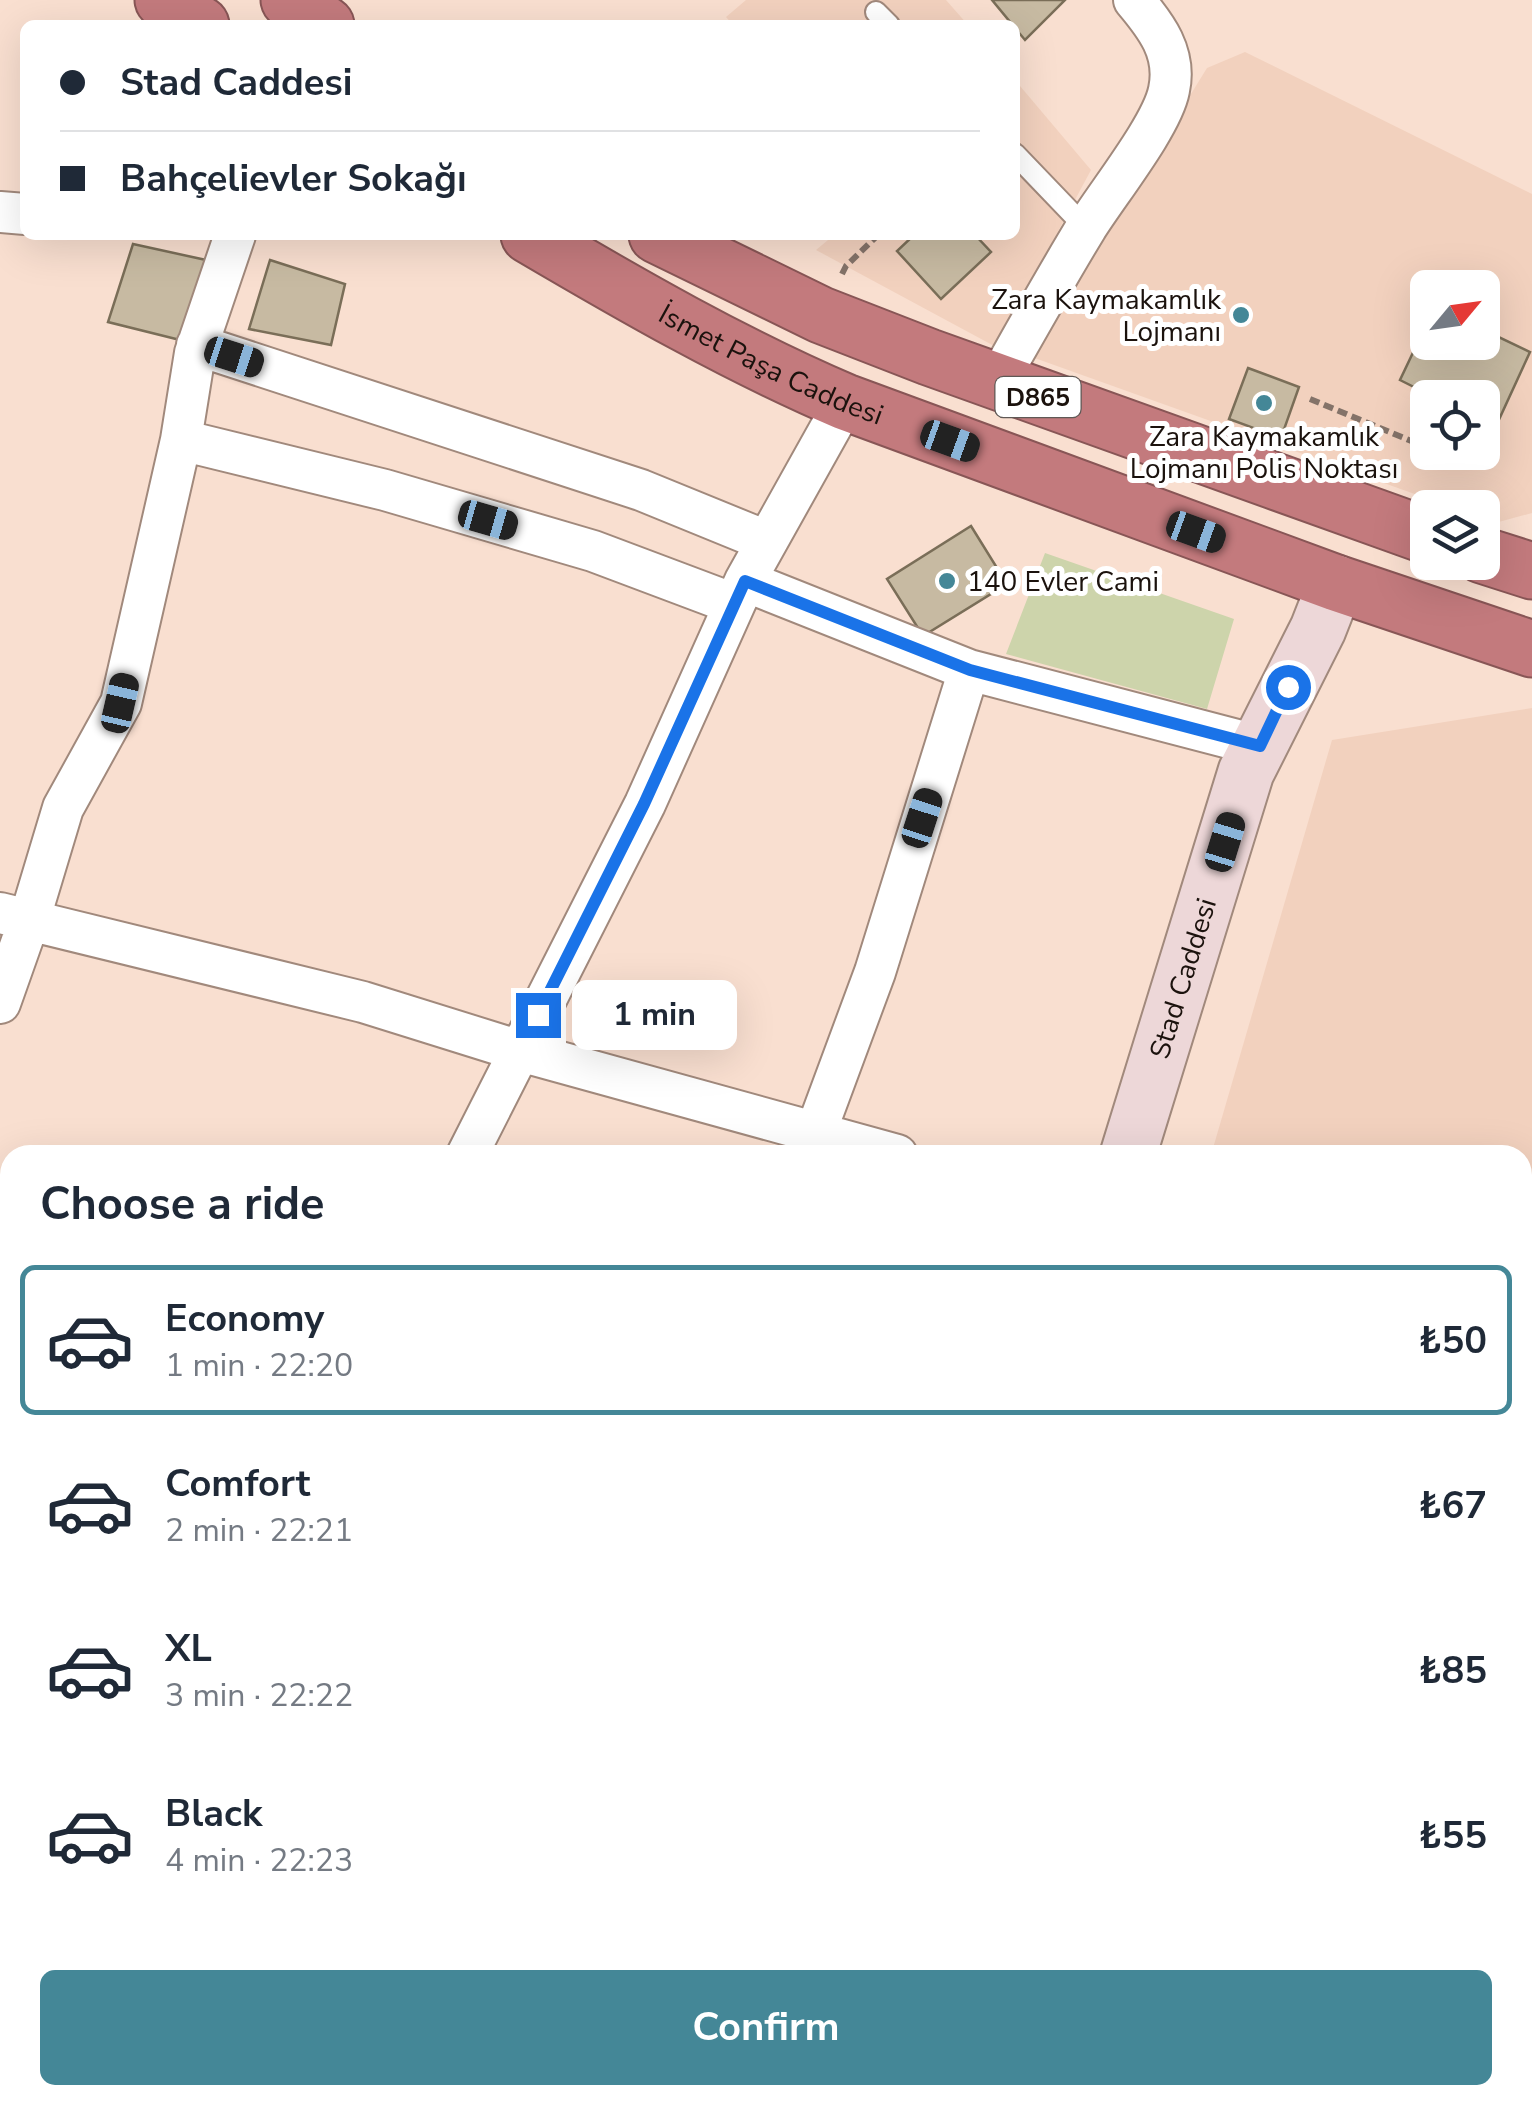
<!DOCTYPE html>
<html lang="en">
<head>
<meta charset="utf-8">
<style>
	body { margin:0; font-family:"Nunito Sans",sans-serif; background:#f2f2f3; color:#1f2937; height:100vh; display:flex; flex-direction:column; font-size:38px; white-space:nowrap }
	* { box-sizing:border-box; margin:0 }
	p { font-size:32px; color:#747a83 }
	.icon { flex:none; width:55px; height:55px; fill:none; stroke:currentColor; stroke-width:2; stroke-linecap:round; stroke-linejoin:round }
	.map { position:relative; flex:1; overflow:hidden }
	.panel { position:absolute; left:0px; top:1145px; width:1532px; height:960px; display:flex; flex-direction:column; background:#fff; border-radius:30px 30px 0 0; box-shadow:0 10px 40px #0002 }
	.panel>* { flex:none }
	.guide { position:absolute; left:20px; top:20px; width:1000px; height:220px; border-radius:15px; box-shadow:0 10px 40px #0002; display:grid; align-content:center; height:220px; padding:0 40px; background:#fff }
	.needle { width:65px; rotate:61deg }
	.buttons { position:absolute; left:1410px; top:270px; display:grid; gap:20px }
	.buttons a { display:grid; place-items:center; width:90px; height:90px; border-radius:15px; background:#fff; box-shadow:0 10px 40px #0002; font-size:50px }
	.end { position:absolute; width:45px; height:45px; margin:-22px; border:12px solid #1a73e8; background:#fff; box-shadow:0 0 0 5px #fff }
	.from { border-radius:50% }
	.bubble { position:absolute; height:70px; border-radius:15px; background:#fff; box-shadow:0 10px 40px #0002; font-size:32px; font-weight:700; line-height:70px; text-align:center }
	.car { position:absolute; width:30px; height:60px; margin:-30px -15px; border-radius:12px; box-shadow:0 0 8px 2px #0007; background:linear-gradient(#222 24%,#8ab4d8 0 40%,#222 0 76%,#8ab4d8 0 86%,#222 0) }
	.guide b { display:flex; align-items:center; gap:35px; height:95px; font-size:38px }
	.guide b+b { border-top:2px solid #e0e1e3 }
	.guide i { width:25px; height:25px; background:#1f2937 }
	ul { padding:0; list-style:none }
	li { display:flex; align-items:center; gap:30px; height:150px; margin:0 20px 15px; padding:0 20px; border:5px solid transparent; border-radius:15px }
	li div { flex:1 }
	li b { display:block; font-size:38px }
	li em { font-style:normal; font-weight:700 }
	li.active { border-color:#448797 }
	li>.icon { width:90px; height:90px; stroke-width:1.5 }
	h2 { padding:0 40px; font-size:45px; line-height:120px }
	.action { display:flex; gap:20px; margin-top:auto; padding:20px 40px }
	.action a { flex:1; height:115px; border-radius:15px; background:#448797; color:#fff; font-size:40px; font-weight:700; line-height:115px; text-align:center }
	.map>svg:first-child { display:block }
</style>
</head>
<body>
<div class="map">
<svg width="1532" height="2105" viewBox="0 0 1532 2105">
	<rect width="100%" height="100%" fill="#f9dfd0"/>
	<path fill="#f2d1be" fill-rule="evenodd" d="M746,0H946L968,25H733L726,17Z
		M1245,52L1532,194V513L1495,523L1483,519L1482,508L1451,507L1029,356L1207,68ZM1428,288H1482V342H1428ZM1428,398H1482V452H1428Z
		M1015,80L1091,170L996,347L816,250L834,235H1015Z
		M1532,708V1745L1522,1743V1155H1211L1332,740Z"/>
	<path fill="#cdd4ab" d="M1045,553L1234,619L1207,709L1006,654Z
		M1523,1841L1532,1842V2105H1001L1003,2095H1522Z"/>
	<path fill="#c7baa2" stroke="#7a6e58" stroke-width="2.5" d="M992,0H1065L1025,40Z
		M914,235H975L991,252L941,299L897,251Z
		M133,244L206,260L180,340L108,322Z
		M270,260L345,284L331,345L249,329Z
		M1428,321V342H1482V329L1530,352L1496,426L1482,420V398H1436L1400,380Z
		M1248,368L1299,387L1281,438L1229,419Z
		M971,526L1007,584L923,636L887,579Z
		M1522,1849L1532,1850L1522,1908Z"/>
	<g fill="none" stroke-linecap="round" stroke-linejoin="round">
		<g stroke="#a1897c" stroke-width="24">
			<path id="lane" d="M876,12L889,25
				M1015,154L1086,228"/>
		</g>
		<g stroke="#a1897c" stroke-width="44">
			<path id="street" d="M0,212L25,214
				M197,345L641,490L766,541
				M997,382C1026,331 1055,279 1086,228C1107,194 1162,126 1169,90C1177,53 1156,26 1134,0
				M181,440L385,490L593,551L734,604
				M745,581L969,670L1260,746
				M0,913L363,1002L520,1051L897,1155
				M0,1003L29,921L63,808L121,703L181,440L195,353L235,235
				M815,1134L875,972L969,670
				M467,1155L645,804L745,581L845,402
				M0,1460L10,1463
				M1522,1821L1532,1823
				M707,2095V2105
				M169,2105L170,2095
				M436,2105V2095"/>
		</g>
		<g stroke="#a1897c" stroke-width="59">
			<g id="secondary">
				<path id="s1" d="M1128,1155L1246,772L1318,629L1336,583"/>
				<path d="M957,2105L958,2095"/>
			</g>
		</g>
		<g stroke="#885656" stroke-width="59">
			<g id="highway">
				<path d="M163,0L201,25"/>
				<path d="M289,0L326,25"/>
				<path id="s2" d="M529,235C631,295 735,355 845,402L1336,583L1532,649"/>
				<path d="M657,235L821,315L929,357L1428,536"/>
				<path d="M1482,555L1532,571"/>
			</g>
		</g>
		<path stroke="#847369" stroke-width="6" stroke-dasharray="10 5" stroke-linecap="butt" d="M842,274L846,266L878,235
			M1310,399L1428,448"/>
		<use href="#lane" stroke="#fff" stroke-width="20"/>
		<use href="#street" stroke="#fff" stroke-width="40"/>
		<use href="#secondary" stroke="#edd7d8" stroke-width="55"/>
		<use href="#highway" stroke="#c37a7d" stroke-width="55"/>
	</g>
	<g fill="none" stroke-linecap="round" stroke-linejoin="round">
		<path stroke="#1a73e8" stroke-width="12" d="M538,1015L644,804L745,581L970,670L1260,746L1288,687"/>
	</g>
	<g fill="#448797" stroke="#fff" stroke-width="4">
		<circle cx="1241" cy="315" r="10"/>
		<circle cx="1264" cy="403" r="10"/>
		<circle cx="947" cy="581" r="10"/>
	</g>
	<g text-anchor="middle" stroke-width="10" stroke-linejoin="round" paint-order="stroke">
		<rect fill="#fff" stroke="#5f5956" stroke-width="2.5" x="995.5" y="377" width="85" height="40" rx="8"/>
		<g font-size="25" font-weight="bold" fill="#1b120d">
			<text x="1038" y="406">D865</text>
		</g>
		<g font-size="28" fill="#1b120d" stroke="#fff" text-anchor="end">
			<text x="1221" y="309">Zara Kaymakamlık<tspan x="1221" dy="32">Lojmanı</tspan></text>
			<text x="1264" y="446" text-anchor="middle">Zara Kaymakamlık<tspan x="1264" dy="32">Lojmanı Polis Noktası</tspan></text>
			<text x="967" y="591" text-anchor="start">140 Evler Cami</text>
		</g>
		<g font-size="28" fill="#1b120d" stroke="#fff">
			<text dy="10" stroke="none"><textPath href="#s2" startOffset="275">İsmet Paşa Caddesi</textPath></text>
			<text dy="10" stroke="none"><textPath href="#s1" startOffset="185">Stad Caddesi</textPath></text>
		</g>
	</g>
</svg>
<div class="buttons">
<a><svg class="needle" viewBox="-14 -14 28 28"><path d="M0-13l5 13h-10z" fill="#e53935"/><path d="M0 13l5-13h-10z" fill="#747a83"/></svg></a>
<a><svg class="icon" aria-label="locate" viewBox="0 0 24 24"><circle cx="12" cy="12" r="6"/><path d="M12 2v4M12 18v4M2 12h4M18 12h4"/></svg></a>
<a><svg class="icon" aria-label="layers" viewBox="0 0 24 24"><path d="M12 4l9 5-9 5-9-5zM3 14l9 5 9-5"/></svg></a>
</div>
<i class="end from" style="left:1288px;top:687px"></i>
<i class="end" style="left:538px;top:1015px"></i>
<div class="bubble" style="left:572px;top:980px;width:165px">1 min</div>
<i class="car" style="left:234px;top:357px;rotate:108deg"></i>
<i class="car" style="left:950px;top:441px;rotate:110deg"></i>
<i class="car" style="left:488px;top:520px;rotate:106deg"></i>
<i class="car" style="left:1196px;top:532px;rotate:110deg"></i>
<i class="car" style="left:120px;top:703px;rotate:13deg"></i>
<i class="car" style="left:922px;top:818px;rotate:18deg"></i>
<i class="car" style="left:1225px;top:842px;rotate:17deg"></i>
<div class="guide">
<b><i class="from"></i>Stad Caddesi</b>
<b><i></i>Bahçelievler Sokağı</b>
</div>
<section class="panel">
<h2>Choose a ride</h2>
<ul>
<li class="active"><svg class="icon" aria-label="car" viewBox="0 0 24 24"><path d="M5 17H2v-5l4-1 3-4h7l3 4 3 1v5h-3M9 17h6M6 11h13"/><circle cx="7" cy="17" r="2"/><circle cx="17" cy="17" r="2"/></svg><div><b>Economy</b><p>1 min · 22:20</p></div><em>₺50</em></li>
<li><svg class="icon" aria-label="car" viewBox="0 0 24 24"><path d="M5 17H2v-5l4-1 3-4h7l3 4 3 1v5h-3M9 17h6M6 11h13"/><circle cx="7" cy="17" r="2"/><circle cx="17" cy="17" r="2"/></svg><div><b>Comfort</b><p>2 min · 22:21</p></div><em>₺67</em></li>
<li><svg class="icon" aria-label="car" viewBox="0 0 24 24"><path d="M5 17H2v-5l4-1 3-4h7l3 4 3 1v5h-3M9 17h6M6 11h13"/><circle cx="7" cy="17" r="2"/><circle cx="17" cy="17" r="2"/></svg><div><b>XL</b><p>3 min · 22:22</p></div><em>₺85</em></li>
<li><svg class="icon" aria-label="car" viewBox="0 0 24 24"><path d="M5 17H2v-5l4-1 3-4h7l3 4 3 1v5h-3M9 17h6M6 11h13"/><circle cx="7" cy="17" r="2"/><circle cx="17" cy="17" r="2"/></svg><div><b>Black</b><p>4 min · 22:23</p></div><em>₺55</em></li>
</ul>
<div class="action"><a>Confirm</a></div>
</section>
</div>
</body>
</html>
